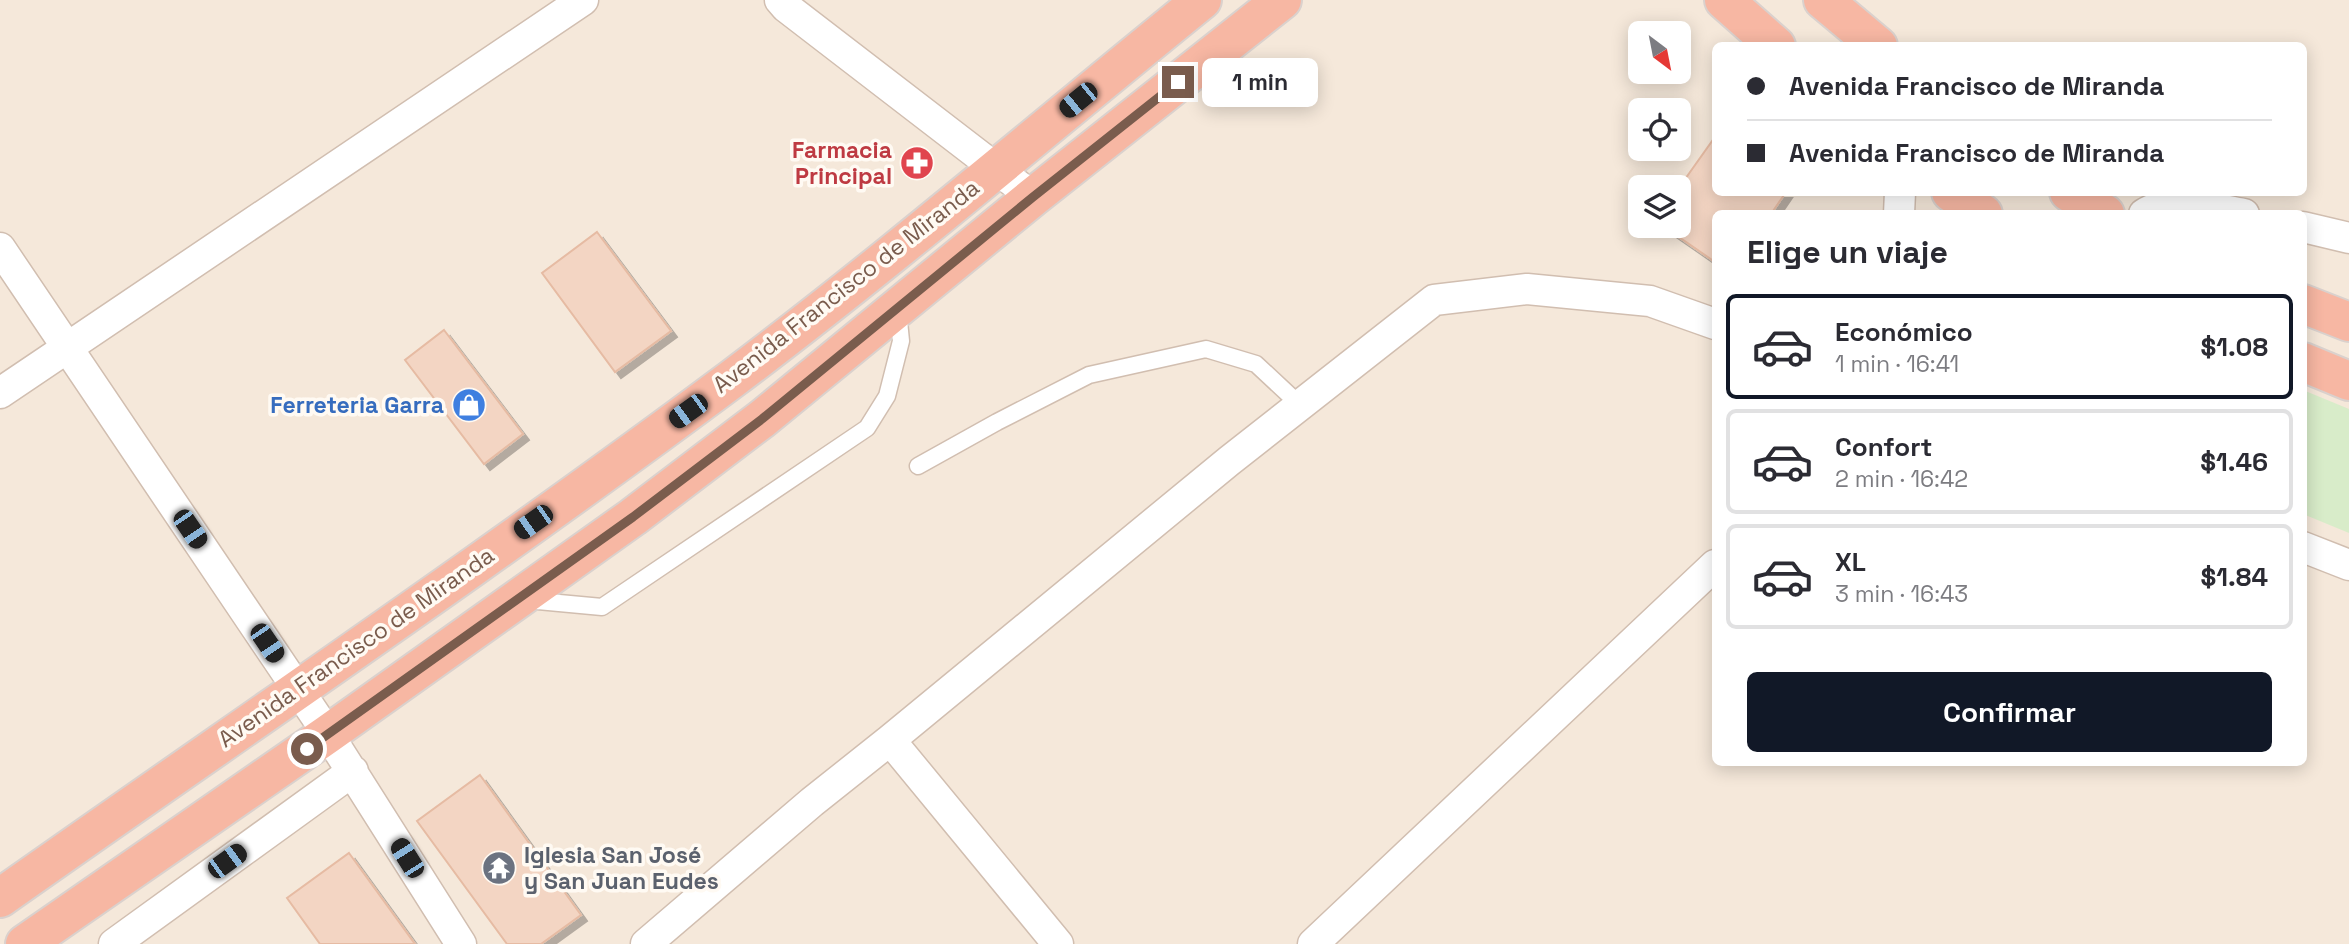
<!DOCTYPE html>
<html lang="es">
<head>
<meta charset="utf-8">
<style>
	body { margin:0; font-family:"Space Grotesk",sans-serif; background:#f2f2f3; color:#2b2b33; height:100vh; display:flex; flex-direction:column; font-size:26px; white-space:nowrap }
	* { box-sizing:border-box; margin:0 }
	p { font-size:23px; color:#7c7c81 }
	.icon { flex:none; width:38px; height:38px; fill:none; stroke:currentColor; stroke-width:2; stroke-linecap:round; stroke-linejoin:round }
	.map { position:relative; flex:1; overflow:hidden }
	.details { position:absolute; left:1712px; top:210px; width:595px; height:556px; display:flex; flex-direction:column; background:#fff; border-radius:10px; box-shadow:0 4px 18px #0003 }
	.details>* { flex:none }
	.guide { position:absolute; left:1712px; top:42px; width:595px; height:154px; border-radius:10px; box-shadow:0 4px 18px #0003; display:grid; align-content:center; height:154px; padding:0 35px; background:#fff }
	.needle { width:46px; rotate:148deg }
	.tools { position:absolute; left:1628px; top:21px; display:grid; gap:14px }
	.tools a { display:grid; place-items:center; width:63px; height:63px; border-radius:10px; background:#fff; box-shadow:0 4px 18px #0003; font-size:35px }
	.end { position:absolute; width:32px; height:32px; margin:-16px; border:9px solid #7a5c4d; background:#fff; box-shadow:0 0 0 4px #fff }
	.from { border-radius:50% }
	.bubble { position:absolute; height:49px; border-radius:10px; background:#fff; box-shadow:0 4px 18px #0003; font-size:23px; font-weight:700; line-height:49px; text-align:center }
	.car { position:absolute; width:21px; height:42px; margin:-21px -10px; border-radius:9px; box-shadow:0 0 5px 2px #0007; background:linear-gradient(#222 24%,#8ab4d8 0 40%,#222 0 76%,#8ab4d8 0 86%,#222 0) }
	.guide b { display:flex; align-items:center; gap:24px; height:66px; font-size:26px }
	.guide b+b { border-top:2px solid #e1e1e2 }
	.guide i { width:18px; height:18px; background:#2b2b33 }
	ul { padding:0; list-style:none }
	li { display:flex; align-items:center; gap:21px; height:105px; margin:0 14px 10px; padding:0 21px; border:4px solid #e1e1e2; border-radius:10px }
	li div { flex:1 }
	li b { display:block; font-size:26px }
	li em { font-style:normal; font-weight:700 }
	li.on { border-color:#111827 }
	li>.icon { width:63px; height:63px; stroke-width:1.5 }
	h2 { padding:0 35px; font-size:32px; line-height:84px }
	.button { display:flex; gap:14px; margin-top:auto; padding:14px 35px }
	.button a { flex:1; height:80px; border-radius:10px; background:#111827; color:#fff; font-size:28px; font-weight:700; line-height:80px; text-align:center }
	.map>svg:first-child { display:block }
</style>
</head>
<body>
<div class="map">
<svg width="2349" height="944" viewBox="0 0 2349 944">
	<defs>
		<filter id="shadow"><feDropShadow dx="6" dy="6" stdDeviation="0" flood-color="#0004"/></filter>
	</defs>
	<rect width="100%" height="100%" fill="#fdf6ec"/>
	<path fill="#f5e8da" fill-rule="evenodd" d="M0,0H2349V944H0ZM1640,33H1678V72H1640ZM1715,46H2303V192H1715ZM1640,110H1678V149H1640ZM1640,187H1678V226H1640ZM1715,214H2303V763H1715Z"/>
	<path fill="#d8ecc9" d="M2303,390L2349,409V533L2303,514Z"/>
	<path fill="#f3d5c3" stroke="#e6bba3" stroke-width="2" filter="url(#shadow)" d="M1715,137V192H1786L1771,214H1715V262L1663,226H1678V189Z
		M597,232L671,331L615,372L542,273Z
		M444,330L523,434L484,464L405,360Z
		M480,775L581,915L541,944H507L417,821Z
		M349,853L415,944H320L287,898Z"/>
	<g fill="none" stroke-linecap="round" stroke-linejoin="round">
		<g stroke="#d1beb0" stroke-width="19">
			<path id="lane" d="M918,466L997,422L1089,375L1206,349L1256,364L1300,405
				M527,600L602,607L867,428L887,396L901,341L898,311"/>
		</g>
		<g stroke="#d1beb0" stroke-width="33">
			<path id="street" d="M780,0L786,7L1033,197
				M1899,214L1900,192
				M2144,214C2172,196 2213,209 2244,214
				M2303,227L2349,238
				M0,248L328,734L461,944
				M0,393L583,0
				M2303,547L2349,565
				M890,740L1058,944
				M114,944L353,771
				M646,944L812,802L890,740L1229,461L1434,300L1527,289L1650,301L1715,324
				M1313,944L1715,565"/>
		</g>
		<g stroke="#dad1cd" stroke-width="42">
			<path id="highway" d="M1724,0L1776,46
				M1823,0L1878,46
				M1951,192L1983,214
				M2069,192L2105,214
				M2303,304L2349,322
				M2303,362L2349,381
				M0,898C244,726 492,558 732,379C893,258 1045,127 1202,0
				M25,944L328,734L633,517L762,419L1033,197L1282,0"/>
		</g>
		<use href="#lane" stroke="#fff" stroke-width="16"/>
		<use href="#street" stroke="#fff" stroke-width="30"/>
		<use href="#highway" stroke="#f7b7a3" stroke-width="38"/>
	</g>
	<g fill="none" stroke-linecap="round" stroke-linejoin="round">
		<path stroke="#7a5c4d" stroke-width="9" d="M307,749L633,517L762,419L1033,197L1178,82"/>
	</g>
	<defs>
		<g id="pharmacy-disc" transform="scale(1.75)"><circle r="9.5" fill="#e0444e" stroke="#fffaf3"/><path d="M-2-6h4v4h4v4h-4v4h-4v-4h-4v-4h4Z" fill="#fff"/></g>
		<g id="shop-disc" transform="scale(1.75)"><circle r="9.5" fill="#3f7fe0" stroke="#fffaf3"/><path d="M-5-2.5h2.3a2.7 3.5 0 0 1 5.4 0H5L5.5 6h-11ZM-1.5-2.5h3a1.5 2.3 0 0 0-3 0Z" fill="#fff"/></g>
		<g id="temple-disc" transform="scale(1.75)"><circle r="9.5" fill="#6b7280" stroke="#fffaf3"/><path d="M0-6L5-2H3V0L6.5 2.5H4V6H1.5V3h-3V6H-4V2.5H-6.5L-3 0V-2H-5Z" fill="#fff"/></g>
	</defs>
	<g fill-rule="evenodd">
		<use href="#pharmacy-disc" x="917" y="163"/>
		<use href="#shop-disc" x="469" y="405"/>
		<use href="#temple-disc" x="499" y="868"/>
	</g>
	<g text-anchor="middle" stroke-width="7" stroke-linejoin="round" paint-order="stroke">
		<g font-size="23" font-weight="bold" fill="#be3a42" stroke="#fffaf3" text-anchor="end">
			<text x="892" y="158">Farmacia<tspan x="892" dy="26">Principal</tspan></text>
		</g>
		<g font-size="23" fill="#7a5c4d" stroke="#fffaf3">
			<text transform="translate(846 286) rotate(-38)" y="8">Avenida Francisco de Miranda</text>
			<text transform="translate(356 647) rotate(-35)" y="8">Avenida Francisco de Miranda</text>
		</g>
		<g font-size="23" font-weight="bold" fill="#366cbe" stroke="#fffaf3" text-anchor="end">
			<text x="444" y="413">Ferreteria Garra</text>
		</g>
		<g font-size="23" font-weight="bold" fill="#5b616d" stroke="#fffaf3" text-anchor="start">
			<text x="524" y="863">Iglesia San José<tspan x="524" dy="26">y San Juan Eudes</tspan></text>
		</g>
	</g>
</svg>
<div class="tools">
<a><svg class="needle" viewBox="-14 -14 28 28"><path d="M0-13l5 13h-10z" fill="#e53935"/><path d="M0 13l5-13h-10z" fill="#7c7c81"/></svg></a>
<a><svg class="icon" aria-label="locate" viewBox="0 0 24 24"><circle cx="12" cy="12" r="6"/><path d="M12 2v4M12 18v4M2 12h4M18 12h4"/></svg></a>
<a><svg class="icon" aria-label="layers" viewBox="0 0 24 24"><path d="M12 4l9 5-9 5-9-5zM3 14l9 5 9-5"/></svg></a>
</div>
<i class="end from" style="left:307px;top:749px"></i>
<i class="end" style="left:1178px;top:82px"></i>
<div class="bubble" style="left:1202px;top:58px;width:116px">1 min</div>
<i class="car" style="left:1078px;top:100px;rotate:231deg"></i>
<i class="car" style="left:688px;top:411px;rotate:234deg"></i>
<i class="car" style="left:533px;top:522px;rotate:235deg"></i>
<i class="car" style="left:190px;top:529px;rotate:146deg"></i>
<i class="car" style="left:267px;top:643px;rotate:146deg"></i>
<i class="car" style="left:407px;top:858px;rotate:328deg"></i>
<i class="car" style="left:227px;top:861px;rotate:54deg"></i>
<div class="guide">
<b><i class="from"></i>Avenida Francisco de Miranda</b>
<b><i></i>Avenida Francisco de Miranda</b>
</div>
<section class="details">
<h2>Elige un viaje</h2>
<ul>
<li class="on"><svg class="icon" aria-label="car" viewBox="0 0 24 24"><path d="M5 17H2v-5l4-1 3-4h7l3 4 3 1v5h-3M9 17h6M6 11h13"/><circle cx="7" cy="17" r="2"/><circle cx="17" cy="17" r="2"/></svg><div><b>Económico</b><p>1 min · 16:41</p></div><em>$1.08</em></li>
<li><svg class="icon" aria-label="car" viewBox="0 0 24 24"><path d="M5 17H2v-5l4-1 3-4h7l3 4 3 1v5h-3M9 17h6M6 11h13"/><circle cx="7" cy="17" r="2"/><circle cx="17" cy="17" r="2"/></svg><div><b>Confort</b><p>2 min · 16:42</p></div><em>$1.46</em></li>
<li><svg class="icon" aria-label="car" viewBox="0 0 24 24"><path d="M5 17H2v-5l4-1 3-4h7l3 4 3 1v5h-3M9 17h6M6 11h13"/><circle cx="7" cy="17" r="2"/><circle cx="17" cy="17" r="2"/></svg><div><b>XL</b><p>3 min · 16:43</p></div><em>$1.84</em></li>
</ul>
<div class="button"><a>Confirmar</a></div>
</section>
</div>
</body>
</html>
